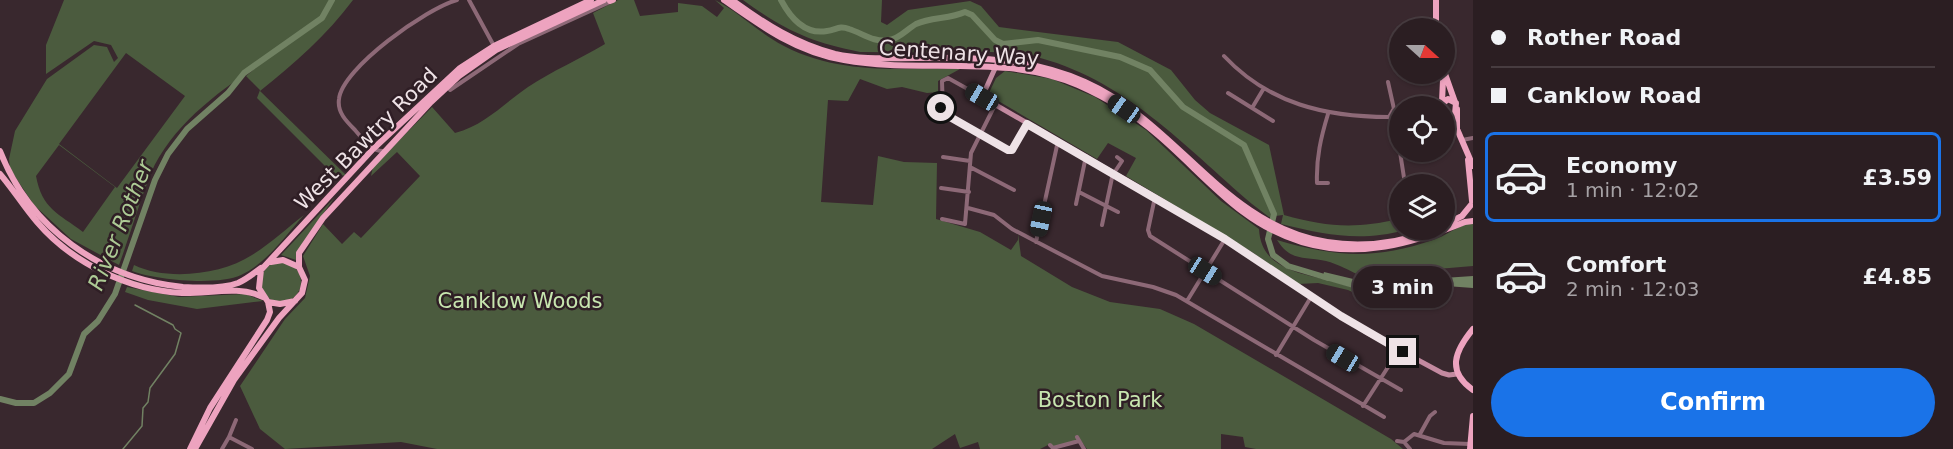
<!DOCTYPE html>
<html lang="en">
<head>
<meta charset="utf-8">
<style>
	body { margin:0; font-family:"DejaVu Sans",sans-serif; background:#33272a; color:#f1f3f6; height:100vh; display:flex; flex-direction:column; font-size:22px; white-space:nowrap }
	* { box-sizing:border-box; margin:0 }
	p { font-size:20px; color:#a6a2a5 }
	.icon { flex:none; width:33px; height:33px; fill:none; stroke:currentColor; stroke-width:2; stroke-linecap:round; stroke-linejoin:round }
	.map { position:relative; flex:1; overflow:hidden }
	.sheet { display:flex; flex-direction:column; background:#2b1e22; width:480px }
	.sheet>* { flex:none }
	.guide { display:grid; align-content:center; height:132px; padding:0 18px; background:#2b1e22 }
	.needle { width:39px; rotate:111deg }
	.buttons { position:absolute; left:1389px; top:18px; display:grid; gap:12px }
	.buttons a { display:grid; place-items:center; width:66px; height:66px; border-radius:50%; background:#2b1e22; box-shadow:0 2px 4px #0004,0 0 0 2px #473c40; font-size:30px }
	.end { position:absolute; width:27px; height:27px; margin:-14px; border:8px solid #eee2e6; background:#111; box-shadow:0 0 0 3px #111 }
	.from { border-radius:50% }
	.bubble { position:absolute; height:42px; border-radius:21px; background:#2b1e22; box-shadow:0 2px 4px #0004,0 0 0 2px #473c40; font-size:20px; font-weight:700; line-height:42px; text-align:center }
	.car { position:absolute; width:18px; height:36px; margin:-18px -9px; border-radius:8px; box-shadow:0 0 4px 2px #0007; background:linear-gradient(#222 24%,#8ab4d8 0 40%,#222 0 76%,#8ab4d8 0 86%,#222 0) }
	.guide b { display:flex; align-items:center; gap:21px; height:57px; font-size:22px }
	.guide b+b { border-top:2px solid #473c40 }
	.guide i { width:15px; height:15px; background:#f1f3f6 }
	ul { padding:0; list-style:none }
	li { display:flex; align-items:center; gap:18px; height:90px; margin:0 12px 9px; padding:0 6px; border:3px solid transparent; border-radius:9px }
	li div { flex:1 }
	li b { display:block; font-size:22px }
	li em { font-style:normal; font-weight:700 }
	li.on { border-color:#1a73e8 }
	li>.icon { width:54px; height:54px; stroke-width:1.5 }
	.primary-button { display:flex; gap:12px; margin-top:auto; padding:12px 18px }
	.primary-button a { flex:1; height:69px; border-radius:36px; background:#1a73e8; color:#fff; font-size:24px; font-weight:700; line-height:69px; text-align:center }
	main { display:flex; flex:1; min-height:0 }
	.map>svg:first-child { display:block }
</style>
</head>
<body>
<main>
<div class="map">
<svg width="1473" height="449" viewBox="0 0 1473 449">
	<rect width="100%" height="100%" fill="#39282e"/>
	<path fill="#4b5b3e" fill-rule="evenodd" d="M64,0H353C327,35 294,64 260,91L347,176L333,174L257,98L260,90L246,76L258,66C217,92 171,127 151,173C139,203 130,235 119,265L71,239L34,205L10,169L9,159L15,131L47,79L94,45L107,47L114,62L118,58L111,45L94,41L46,74V45ZM126,53L185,96L117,188L59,144ZM59,145L115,187L83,232C58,213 42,209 36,176Z
		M618,0H634L640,16L678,12V3L702,6L717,17L724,8L715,0C739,12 759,33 784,46C839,75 900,68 960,69L938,81V92L927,93L902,87L887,89L860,79L848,101L828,100L821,202L873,205L878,156L904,162L937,163L936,219L980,232L1011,250L1018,240V234L1021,256L1072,287L1110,302L1160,309L1194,324L1391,439L1403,449H1256L1245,447L1243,437L1221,434V449H1087L1078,437L1077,441L1053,447L1050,444L1040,449H980L978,442L960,448L955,434L932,449H437L401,442L285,449L260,429L240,386L285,319L305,298L310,276L303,256L323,224L342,244L354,232L361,238L420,176L397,152L371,176L373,167L432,107L455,133C485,125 503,104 528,87C552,71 580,59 605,44L593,13Z
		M743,0H882L881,22L887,25L908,10L970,1L981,6L999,27L1118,42L1171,70L1195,100L1210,113L1269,145L1284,215C1327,227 1355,229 1399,219L1400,230H1406C1360,242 1326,235 1281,224L1283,215L1269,217L1252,204C1184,146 1123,77 1032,56C1009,51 983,52 960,52C926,53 893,52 860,52C810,42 784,30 743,0Z
		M1005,71L1052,79L1095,97L1146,130L1221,201L1259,229C1261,269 1300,273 1331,281C1363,290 1368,297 1403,290L1374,302L1348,290L1318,283L1298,284L1252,252L1126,176L1136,158L1108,143L1097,159L988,95L996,78Z
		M335,197L303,242L296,260L281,255Z
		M304,215C285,236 267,263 241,275C218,286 155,280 132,271L134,265C167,281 221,275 252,255C270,244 287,228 304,215Z
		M1467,224H1473V266L1378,274L1371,271L1361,276C1350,271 1338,264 1326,261C1304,256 1291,262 1277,240C1335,257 1375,260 1433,240C1445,236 1455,228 1467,224Z
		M261 282a20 20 0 1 1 40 0a20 20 0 1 1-40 0Z
		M127,287L179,297L245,294L263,301L197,309L148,300L125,292Z"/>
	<path fill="#718263" d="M1324,272L1370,283L1473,276V288L1446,286L1377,295L1322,279Z"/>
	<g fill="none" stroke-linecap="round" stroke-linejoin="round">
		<path stroke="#718263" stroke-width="1.5" d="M123,449L142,426L143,408L148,402L150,388L175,354L181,333L175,329L173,325L135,305"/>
		<path stroke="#718263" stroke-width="6" d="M781,0C790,17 805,35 827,31C836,30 839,25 849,29C862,33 874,43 889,40C899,39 907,29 916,24C931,17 950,19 965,12L972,15L995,40L1003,44L1038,40L1120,57L1150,70L1183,107L1244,145L1274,214L1268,239L1273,255L1288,266L1328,278
			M0,399L16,403H34L50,393L69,374L84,334L98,321L115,294L155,180L168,154L187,129L228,93L244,73L322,18L332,0"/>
		<path stroke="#8d6977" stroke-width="4" d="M469,0L494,46
			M1224,56C1269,104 1326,117 1389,117
			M1388,82L1394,109
			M450,90L518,44L610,2
			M1228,93L1273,121
			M982,97L948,78L942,81L943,113L1006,150H1013L1027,124
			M1252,108L1264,88
			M1389,117L1393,110L1400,112
			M1389,117L1395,122L1400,119
			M1395,122L1400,150
			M1462,140L1473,138
			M384,151C371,152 363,139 355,130C346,121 337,112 339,99C342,68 427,8 457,0
			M1400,152L1405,184
			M943,157L970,161
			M970,167L1014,190
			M1114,173L1122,161L1117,157
			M1328,183H1317C1316,158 1321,137 1328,114
			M941,188L969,192
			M1079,192L1118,212
			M1155,197L1148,230L1150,236L1314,340L1401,390
			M1076,204L1086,156
			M968,208L994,215L1012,229L1102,276L1153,287L1176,295L1384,417
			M942,219L965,224L971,153L995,105
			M1102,225L1113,173
			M1036,242L1058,141
			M1187,301L1225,239
			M1276,355L1311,297
			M1363,406L1399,350
			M1420,434L1430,416L1435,412
			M229,437L236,420
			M1077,437L1084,449
			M1397,441L1404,442
			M1050,445L1053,448L1079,441
			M222,449L229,437L252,449
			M1410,449L1404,442L1414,434L1444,443L1470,444"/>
		<path stroke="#c38aa0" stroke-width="5" d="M997,64L982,97L1155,197L1225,239L1366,332L1442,373L1449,375L1457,374"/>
		<path stroke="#eda3bf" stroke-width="6" d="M724,0C762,27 797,52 844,60C920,74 1005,53 1078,85C1107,98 1134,114 1158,135C1205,175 1240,224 1302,242C1360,259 1411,244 1465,222L1473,221
			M732,0C765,24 796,44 835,54C862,60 890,58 917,58C976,57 1031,58 1085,82C1179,124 1223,225 1327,242C1364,248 1399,243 1434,230
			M1436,0V28
			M610,1L613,0
			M1444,71L1455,102
			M1442,102L1443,80
			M1440,106L1448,99L1456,103L1455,114L1444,116
			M1457,109V129L1473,166
			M0,151C30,228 101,279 183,287C200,288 222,289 238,283C247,279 254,273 261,268
			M1468,160L1472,201
			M0,174C13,189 24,207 37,222C72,263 128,290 182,293C208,294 239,285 263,297
			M1444,225L1462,216L1471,205
			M299,267V253L323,218L431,102L459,76L496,50L604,0
			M295,301L280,304L268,302L259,288L261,270L373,149L460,68L494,46L591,0
			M1473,329C1455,351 1446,371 1473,390
			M190,449L210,408L267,320L270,312L268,302
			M195,449L234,380L279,318L302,293L305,280L299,267L283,260L271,262
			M1470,449L1473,416"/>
	</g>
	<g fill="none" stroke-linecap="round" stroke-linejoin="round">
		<path stroke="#eee2e6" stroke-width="8" d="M941,108L943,113L1008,150H1012L1027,124L1225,239L1341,316L1403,352"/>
	</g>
	<g text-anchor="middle" stroke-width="5" stroke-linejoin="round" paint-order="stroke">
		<g font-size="21" fill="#eee2e6" stroke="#2f1e25">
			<text transform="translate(959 53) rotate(4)" y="7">Centenary Way</text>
			<text transform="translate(366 139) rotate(-45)" y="7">West Bawtry Road</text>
		</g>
		<g font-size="21" fill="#c7e6af" stroke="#2f1e25">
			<text x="520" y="308">Canklow Woods</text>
			<text x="1100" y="407">Boston Park</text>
		</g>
		<g font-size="22" font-style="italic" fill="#adcb95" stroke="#2f1e25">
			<text transform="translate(120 225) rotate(-68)" y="8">River Rother</text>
		</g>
	</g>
</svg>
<div class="buttons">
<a><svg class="needle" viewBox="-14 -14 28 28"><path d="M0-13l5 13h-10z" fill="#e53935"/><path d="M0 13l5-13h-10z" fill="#a6a2a5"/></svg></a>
<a><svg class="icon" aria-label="locate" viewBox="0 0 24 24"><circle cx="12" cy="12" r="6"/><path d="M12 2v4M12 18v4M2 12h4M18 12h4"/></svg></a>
<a><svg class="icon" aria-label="layers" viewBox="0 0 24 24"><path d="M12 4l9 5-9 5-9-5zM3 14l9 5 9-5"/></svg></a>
</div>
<i class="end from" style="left:941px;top:108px"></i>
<i class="end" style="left:1403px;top:352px"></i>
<div class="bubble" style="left:1353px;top:266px;width:99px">3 min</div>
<i class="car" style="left:982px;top:97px;rotate:300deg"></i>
<i class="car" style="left:1124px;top:109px;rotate:305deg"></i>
<i class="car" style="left:1041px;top:219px;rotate:192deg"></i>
<i class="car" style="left:1205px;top:271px;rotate:122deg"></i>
<i class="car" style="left:1343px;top:358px;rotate:301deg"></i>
</div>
<section class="sheet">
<div class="guide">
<b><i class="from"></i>Rother Road</b>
<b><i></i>Canklow Road</b>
</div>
<ul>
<li class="on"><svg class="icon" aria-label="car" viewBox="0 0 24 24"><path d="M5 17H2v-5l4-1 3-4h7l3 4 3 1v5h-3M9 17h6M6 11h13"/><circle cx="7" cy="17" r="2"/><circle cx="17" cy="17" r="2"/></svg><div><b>Economy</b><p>1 min · 12:02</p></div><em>£3.59</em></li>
<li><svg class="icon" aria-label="car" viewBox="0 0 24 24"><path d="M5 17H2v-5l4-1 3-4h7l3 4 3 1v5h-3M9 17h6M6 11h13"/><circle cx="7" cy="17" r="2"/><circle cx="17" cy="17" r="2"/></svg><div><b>Comfort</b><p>2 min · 12:03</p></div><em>£4.85</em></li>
</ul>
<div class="primary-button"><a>Confirm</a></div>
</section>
</main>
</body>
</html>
